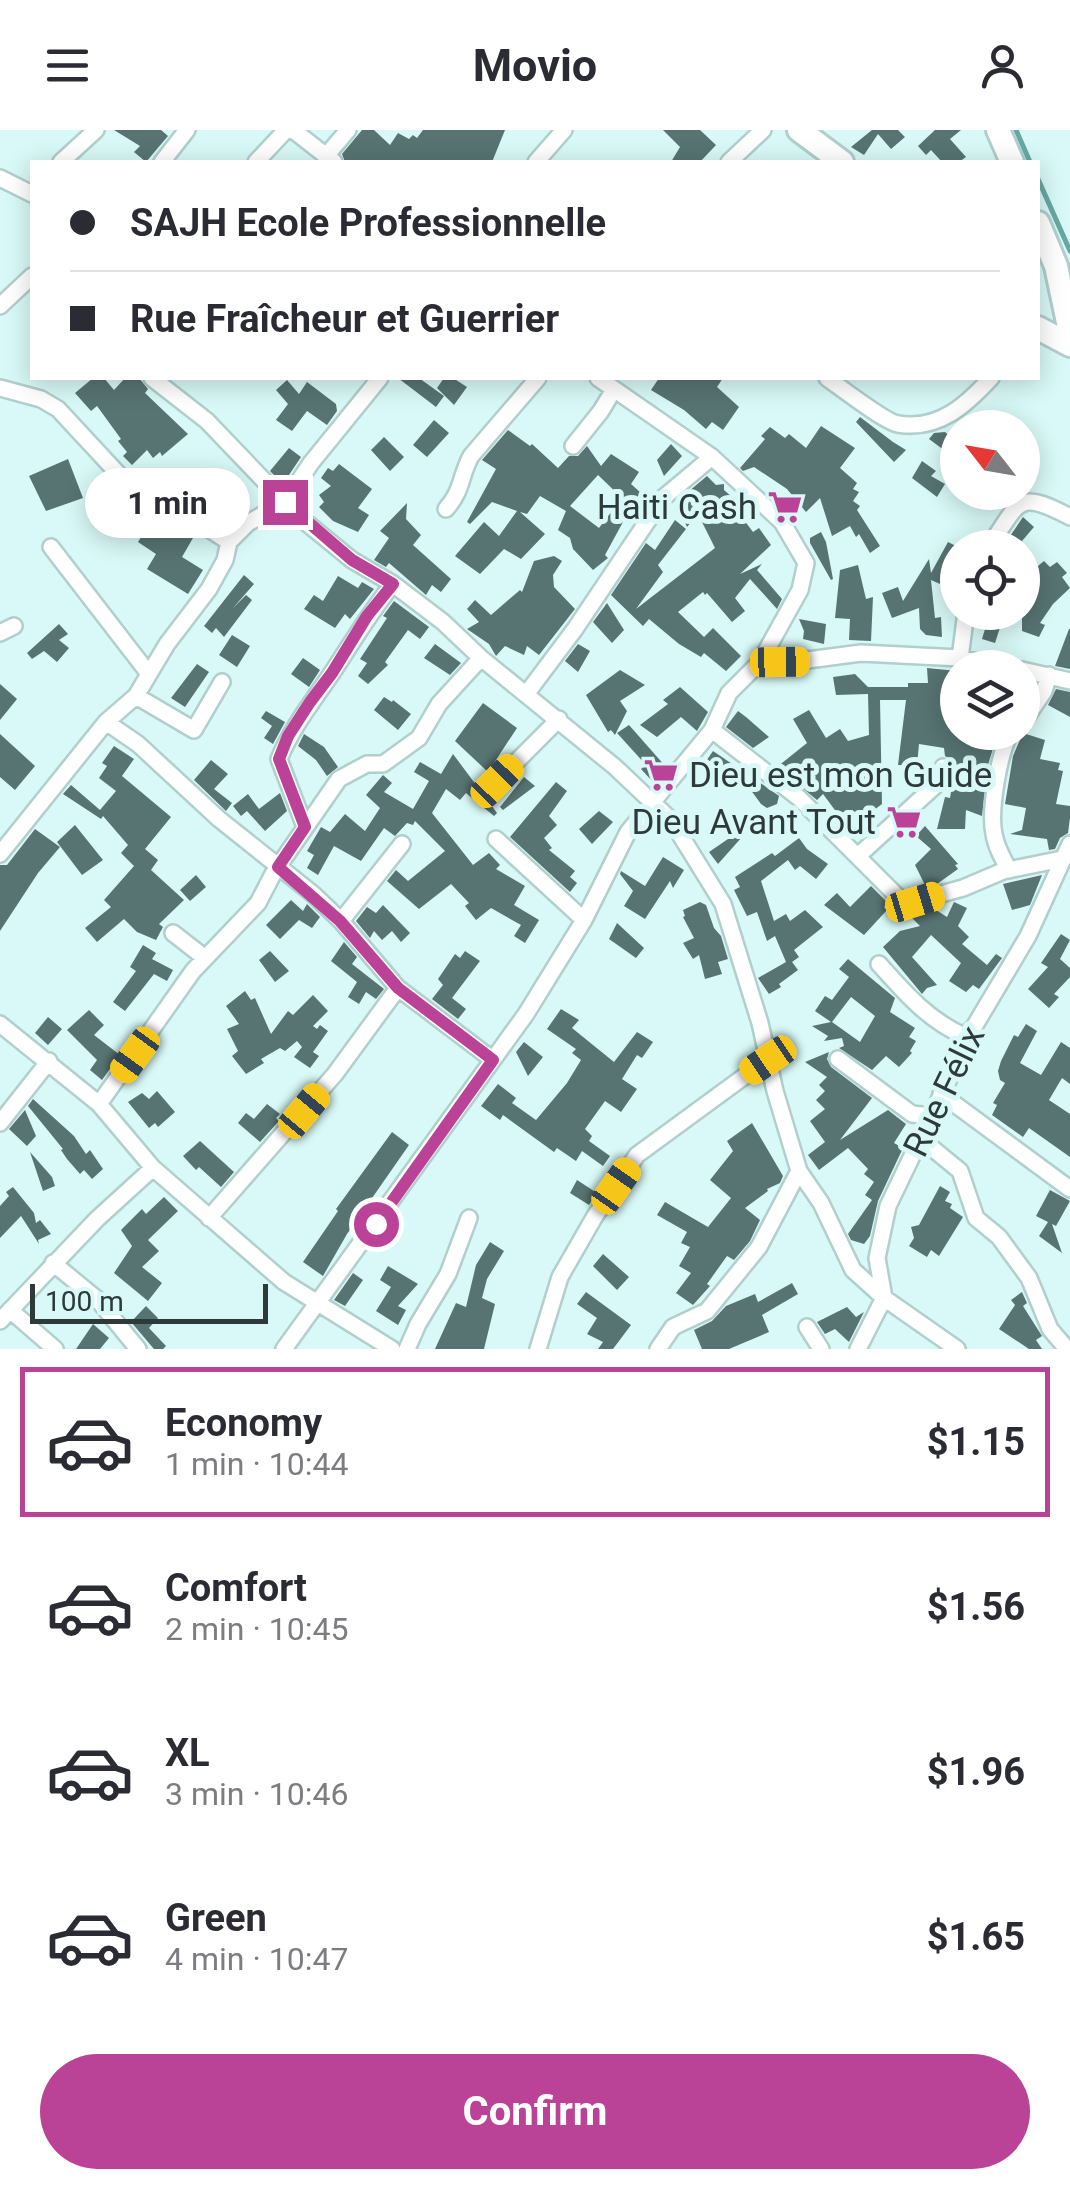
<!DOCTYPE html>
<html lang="en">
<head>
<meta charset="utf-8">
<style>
	body { margin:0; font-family:Roboto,sans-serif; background:#f2f2f3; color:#2b2b33; height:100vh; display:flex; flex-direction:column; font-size:38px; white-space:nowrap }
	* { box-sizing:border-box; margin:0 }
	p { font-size:32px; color:#7c7c81 }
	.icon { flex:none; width:55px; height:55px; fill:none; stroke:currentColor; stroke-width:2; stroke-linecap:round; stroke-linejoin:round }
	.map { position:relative; height:1219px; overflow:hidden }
	.panel { display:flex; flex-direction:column; background:#fff; flex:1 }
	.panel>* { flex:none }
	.hud { position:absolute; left:30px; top:30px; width:1010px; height:220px; border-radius:0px; box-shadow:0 5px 25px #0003; display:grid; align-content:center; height:220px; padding:0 40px; background:#fff }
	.needle { width:65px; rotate:301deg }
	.controls { position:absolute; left:940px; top:280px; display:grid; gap:20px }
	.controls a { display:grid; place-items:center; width:100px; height:100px; border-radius:50%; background:#fff; box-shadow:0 5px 25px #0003; font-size:50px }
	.scale { position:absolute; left:30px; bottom:25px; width:238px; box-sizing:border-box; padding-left:10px; border:5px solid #2e3a3a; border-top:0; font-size:28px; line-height:35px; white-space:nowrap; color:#2e3a3a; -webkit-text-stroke:8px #d8f9f7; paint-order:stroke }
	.end { position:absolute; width:45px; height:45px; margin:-22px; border:12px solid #bb4397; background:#fff; box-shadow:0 0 0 5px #fff }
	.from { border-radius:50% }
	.bubble { position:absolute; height:70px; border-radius:35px; background:#fff; box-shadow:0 5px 25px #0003; font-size:32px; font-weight:700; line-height:70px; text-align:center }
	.car { position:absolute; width:30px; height:60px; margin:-30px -15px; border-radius:12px; box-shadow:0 0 8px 2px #0007; background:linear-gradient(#f5c518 24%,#345 0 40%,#f5c518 0 76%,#345 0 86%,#f5c518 0) }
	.hud b { display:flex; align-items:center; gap:35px; height:95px; font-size:38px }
	.hud b+b { border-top:2px solid #e1e1e2 }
	.hud i { width:25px; height:25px; background:#2b2b33 }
	ul { padding:18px 0 0; list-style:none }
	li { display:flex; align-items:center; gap:30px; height:150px; margin:0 20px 15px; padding:0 20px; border:5px solid transparent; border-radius:0px }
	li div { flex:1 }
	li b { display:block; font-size:38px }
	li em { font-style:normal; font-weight:700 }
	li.current { border-color:#bb4397 }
	li>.icon { width:90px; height:90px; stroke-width:1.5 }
	.action { display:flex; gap:20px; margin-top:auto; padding:20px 40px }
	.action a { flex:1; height:115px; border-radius:60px; background:#bb4397; color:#fff; font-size:40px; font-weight:700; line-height:115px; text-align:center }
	header { display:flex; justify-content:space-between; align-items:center; height:130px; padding:0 40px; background:#fff; font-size:45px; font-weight:700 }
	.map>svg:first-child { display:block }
</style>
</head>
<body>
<header><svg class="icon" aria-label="menu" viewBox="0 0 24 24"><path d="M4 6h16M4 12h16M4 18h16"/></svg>Movio<svg class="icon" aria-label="person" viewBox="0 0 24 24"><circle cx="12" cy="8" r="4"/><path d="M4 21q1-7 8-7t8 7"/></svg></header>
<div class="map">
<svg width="1070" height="1219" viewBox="0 0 1070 1219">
	<rect width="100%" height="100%" fill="#d8f9f7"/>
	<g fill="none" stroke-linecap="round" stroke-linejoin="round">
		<path stroke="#67a8a4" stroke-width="5" d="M1016,0L1030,32
			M1038,49L1070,121"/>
	</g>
	<path fill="#577472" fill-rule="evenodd" d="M114,0H161L168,6L146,32L134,22L140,16Z
		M362,0H374L390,15L398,3L409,9L413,5L417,8L423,0H505L492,32H345L342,24Z
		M663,0H700L716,15L700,32H671L680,17Z
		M872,0H898L905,7L891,19L878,4L864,25L851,17Z
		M935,0H961L950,9L966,27L959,32H942L931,20L926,25L918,16Z
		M93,248H104L114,260L125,248H139L148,259L145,263L188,304L162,326L160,322L153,328L147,320L132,335L123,326L127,322L118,311L121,309L97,276L91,281L75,263Z
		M398,248H419L444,266L436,277Z
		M444,248H453L467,257L454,275L437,258Z
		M659,248H723L717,257L739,277L723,300L712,292L706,299L684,280L651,260Z
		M287,250L299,264L307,252L336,274L337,281L327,295L307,281L292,301L276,290L288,274L276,260Z
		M860,287L893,312L906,320L894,332L856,292Z
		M434,290L449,303L427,327L413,315Z
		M821,296L855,318L840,338L857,353L853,359L859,362L853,371L860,376L857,380L880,416L870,423L859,404L856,407L850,396L832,406L820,368L806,382L787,359L754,337L743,341L740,338L765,309L761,306L770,297L785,308L789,304L806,318Z
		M508,300L530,316L532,314L558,338L569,326H578L587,316L601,336L611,324L639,342L631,354L641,363L624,383L627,385L619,394L623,392L605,425L608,428L593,440L573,419L570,408L558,400L566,381L540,366L527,384L520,382L545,404L521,429L504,419L480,444L455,426L484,392L499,406L517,381L492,372L470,394L467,392L496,339L482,330ZM598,345L622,368L599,398L570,376Z
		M945,302L954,310L952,326L929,309L934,303Z
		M384,307L404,327L390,341L371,320Z
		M671,314L682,326L664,346L657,330Z
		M289,318L301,327L283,354L270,341Z
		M68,329L83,368L46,381L29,346Z
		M922,331L936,341L931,346L945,354L937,367L912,348Z
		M339,334L372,359L358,378L369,385L358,402L333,391L319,377L324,372L319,365L331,356L321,348L328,338L333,341Z
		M211,346L247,371L232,393L194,366Z
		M707,346L716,355L724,354V360L732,367L729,370L753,402L759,398L771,415L740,444L762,434L757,440L782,469L777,479L750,449L735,468L745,481L732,492L707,463L705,465L703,462L678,482L704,507L713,498L741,526L726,541L704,523L701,527L679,514L649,489L643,496L611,465L646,413L655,420L675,390L686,399L658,435L663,442L636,479L715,418L698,384L687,397L676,372Z
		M407,373L406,389L421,405L413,415L451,449L441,462L432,455L426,465L389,433L386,437L374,430L389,408L380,401Z
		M151,379L171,387L167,393L193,408L182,427L203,440L188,464L147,439L156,424L138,412L146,399L140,395Z
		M1023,387L1034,397L1016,418H1002Z
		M821,402L826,412L833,449L831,450L810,413V408Z
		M948,412L958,417V440L950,436L940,454L931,450L935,488L941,487L942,507L926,505L920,499L919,478L892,488L882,463L898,457L903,471L929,429L931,443Z
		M554,426L562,431L553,445L554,457L575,479L539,525L527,516L524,525L505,516L496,526L489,514L467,499L479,492L467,479L475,470L491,485L520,460L522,462L534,431Z
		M1044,431L1050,437L1057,432L1067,443L1062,447L1070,458L1053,474L1040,493L1045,495L1039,507L1022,501V449Z
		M858,435L866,469L873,467L871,511L849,510L850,489L835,488L840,440Z
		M244,445L254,454L233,478L246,465L252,470L224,507L216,498L212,503L204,496Z
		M338,446L358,458L362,452L374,459L350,489L345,484L335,498L304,479L314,465L323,471Z
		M394,471L429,497L420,509L408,500L385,532L388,535L368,554L358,546L367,533L360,529L387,488L383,486Z
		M607,473L624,500L612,513L593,492Z
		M990,482H1005L995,513L982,509Z
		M799,489L826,494L824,514L803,509L804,501Z
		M59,494L68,504L59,510L69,518L57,532L44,521L32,529L27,523Z
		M1069,499H1070V539L1055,536Z
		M232,505L250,516L237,537L219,525Z
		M435,514L461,533L450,545L424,528Z
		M578,514L590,521L578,542L565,531Z
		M303,528L320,540L309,557L291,544Z
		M197,534L209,542L185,577L171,568Z
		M927,538L957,541L952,565L958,571V602H998L988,635L982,686L966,680L965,699H937L945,667L950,668L955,638L952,630L945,626L944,618L919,614L917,636L898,635L906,570H880L882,674L849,699L823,664L817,670L777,637L807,613L793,589L809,580L826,608L840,599L848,611L869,605L868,564L836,565L833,547L855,544L868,557H908V553H928Z
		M620,540L645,555L620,571L627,581L615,605L611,600L608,602L586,565Z
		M0,554L17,569L0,590Z
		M680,557L708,582L697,601L681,587L657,607L640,595L668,574L663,570Z
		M1056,559L1070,562V587L1048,575Z
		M384,567L392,572L393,570L411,584L398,600L374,580Z
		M483,573L517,598L488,642L455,611Z
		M266,581L285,592L273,614L264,608L272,596L261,588Z
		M738,581L746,587L769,607L753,618L726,597Z
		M629,595L666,637L652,651L641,639L646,635L617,603Z
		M0,604L35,636L15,660L0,647Z
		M304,604L324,617L338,637L327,646L316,630L298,616Z
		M1026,604L1045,610L1040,629L1060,633L1058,640L1063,641L1056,674L1070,676V688L1068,703L1060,708L1055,719L1049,720L1047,709L1010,704L1022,700L1026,678L1005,674L1013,626L1022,605Z
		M114,616L134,629L122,646L171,687L145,719L158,730L151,740L184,770L159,794L163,797L156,810L137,802L124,789L97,812L85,798L111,777L104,770L134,736L121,723L128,715L103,686L101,689L63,664L71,655L100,680L116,661L99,648L107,636L102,633Z
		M713,621L744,642L735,658L702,637Z
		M453,624L497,683L494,686L466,663L460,670L446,659L432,683L473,735L489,723L500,735L496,739L525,756L514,775L539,790L525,813L514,806L521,795L491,778L476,790L465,776L469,773L451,754L419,779L387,751L396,740L408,751L445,721L415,691L413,695L407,693L395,706L384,698L361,731L334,716L318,745L307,738L314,725L307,721L321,697L330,702L345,684L365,701L380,678L366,665L383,645L392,653L384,662L413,679L429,651L414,642L420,632L441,644Z
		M211,630L228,644L214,659L232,673L226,681L194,650Z
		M524,647L535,656L503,680L500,677Z
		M556,652L567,661L549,686L557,695L544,708L552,718L549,720L575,741L570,747L577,753L570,762L510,707Z
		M759,652L779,666L777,674L767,678L761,674L750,659Z
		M280,663L287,681L265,701L247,681L241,686L233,676L248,664L259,679Z
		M599,681L613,692L592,714L579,699Z
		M75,695L103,730L82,745L57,712Z
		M747,696L750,698L718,734L709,722Z
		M925,696L958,734L955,735L958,739L937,754L926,757L915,735L931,719L916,706Z
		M35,699L60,717L38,743L0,801V735H7Z
		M799,708L807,719L828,734L816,749L800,736L795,740L788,730L761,751L774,791L786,784L790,791L805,780L823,797L794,820L799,827L792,832L798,840L779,854L781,857L769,864L758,848L786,832L775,806L767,811L757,782L747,786L734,760L740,757L735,747L772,723L775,726Z
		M663,727L684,740L673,758L670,751L645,789L624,776L633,761L620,744L621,741L645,756Z
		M196,745L206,757L190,771L180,760Z
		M1042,745L1030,775L1012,780L1003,754Z
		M871,756L888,773L884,777L887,780L864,805L824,775L837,763L850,777Z
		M291,770L303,781L307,774L320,787L312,798L299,790L280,809L266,795Z
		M700,772L706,775L714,798L721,806L728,829L718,832L722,844L705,849L699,825L693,829L683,813L694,808L683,787L685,786L683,780Z
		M954,772L967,778L958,796L969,807L962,814L987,835L996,824L1002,828L979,859L973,855L966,862L949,851L961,833L931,805L912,827L937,855L927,858L922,864L883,817L900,801L920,796L912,788L918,782L933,778L947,787Z
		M383,775L410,803L401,812L392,801L382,810L374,801L370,808L356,791L367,777L376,783Z
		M617,793L644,818L636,828L609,809Z
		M1061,804L1070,810L1060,829L1070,838V847L1054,864L1059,867L1049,878L1028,859L1048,837L1041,833Z
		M344,812L357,827L352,834L384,859L376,869L366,862L359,874L348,867L357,852L331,831Z
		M143,815L156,823L152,829L173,840L167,851L154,844L125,881L113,872L136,841L130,837Z
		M270,821L289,841L275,852L259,830Z
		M465,821L480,831L452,868L466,879L458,889L432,869L443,855L438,849L455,824L460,828Z
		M848,829L895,868L890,882L915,898L909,907L916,911L910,921L912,923L899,937L886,926L872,940L839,918L844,916L842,908L824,911L828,906L812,896L831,892L815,881L825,866L832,870L849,847L839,839ZM851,867L875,886L860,912L832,892Z
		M245,861L251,870L255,868L271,904L288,881L293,885L313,865L328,881L313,896L317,899L320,895L328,901L313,922L319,926L310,938L294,927L302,917L297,911L285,921L280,918L261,929L264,933L246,944L232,926L238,921L227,899L239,894L226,876Z
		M561,879L579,890L572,898L614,932L637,902L653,912L642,928L637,925L622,949L637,959L621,982L605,971L585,999L592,1006L589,1011L610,1026L603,1036L582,1021L576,1031L557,1018L554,1022L503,985L500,990L481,976L498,954L516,968L512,973L536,990L567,953L581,930L572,923L576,919L547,899Z
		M89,880L104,895L94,905L120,925L102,950L90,940L97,930L67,900Z
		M48,887L62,899L48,915L35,903Z
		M1026,894L1037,901L1020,933L1041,945L1061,912L1070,918V954L1062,948L1049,970L1070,984V1027L1029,998L1023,1007L992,985L997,975L993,973L1005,953L1000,950L998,941L1001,931L1014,905L1018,907Z
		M524,912L543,927L528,946L516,922Z
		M829,922L827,929L831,937L872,968L840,1010L888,980L906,994L894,1013L903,1018L878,1071L870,1106L864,1114L851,1110L848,1104L872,1070L865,1065L874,1052L864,1044L868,1039L848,1018L819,1040L808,1025L825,1012L810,991L825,979L816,970L825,961L819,955L827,947L805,932Z
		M157,961L175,982L158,997L155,993L149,998L128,972L142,963L149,969Z
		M33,969L74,1006L86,1024L90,1020L103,1039L92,1049L84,1040L80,1044L67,1029L61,1020L63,1019L28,976Z
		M267,974L280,984L276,988L279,991L260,1012L238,993L246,983L254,989Z
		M25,980L36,1006L27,1016L9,999Z
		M752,993L783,1046L780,1053L767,1059L768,1061L745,1078L760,1090L750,1111L734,1130L727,1126L707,1154L710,1156L693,1175L676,1163L691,1143L679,1136L690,1117L681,1113L687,1102L657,1085L665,1072L708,1097L731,1068L710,1050L733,1021L727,1011Z
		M392,1002L409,1015L347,1104L323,1146L303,1132L338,1081L336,1079Z
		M200,1011L234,1042L221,1057L199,1037L196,1040L183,1026Z
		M30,1022L52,1047L55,1056L43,1061Z
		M577,1050L597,1063L589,1075L570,1063Z
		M940,1056L950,1062L945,1071L952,1074L950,1078L963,1087L939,1126L931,1120L927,1127L909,1116L914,1108L911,1097L919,1095Z
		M13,1057L34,1083L36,1093L40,1090L51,1104L38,1110L39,1114L21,1086L0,1108V1076L9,1066L6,1062Z
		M1050,1060L1070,1071L1056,1096L1052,1094L1062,1123L1039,1106L1048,1092L1036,1086Z
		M164,1067L178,1081L148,1110L159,1121L142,1137L162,1153L148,1171L114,1143L132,1116L121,1100L142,1079L146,1084Z
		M490,1112L504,1121L487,1149L482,1168L495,1174L484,1219H435L456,1173L466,1177L476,1135Z
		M603,1124L629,1147L617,1160L593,1136Z
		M388,1136L418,1154L398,1176L406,1180L398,1195L376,1181L391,1157L380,1150Z
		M353,1143L363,1150L345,1176L334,1170Z
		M792,1153L798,1164L762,1185L769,1202L729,1219H702L694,1200L712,1191L726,1176L755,1164L758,1172Z
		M586,1162L631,1195L613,1219H598L603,1212L587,1204L597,1188L577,1174Z
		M1022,1162L1027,1173L1023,1176L1042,1206L1036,1210L1042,1219H1029L999,1199L1015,1175L1011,1170Z
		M146,1176L158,1188L149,1198L166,1216L163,1219H154L131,1192Z
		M847,1177L856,1187L864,1182L849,1212L835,1199L825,1204L817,1192Z
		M93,1194L109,1208L100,1219H76Z"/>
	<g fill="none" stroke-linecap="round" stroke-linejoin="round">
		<g stroke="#b0cfcd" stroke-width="20">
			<path id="street" d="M293,0L334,32
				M326,26L348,0
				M61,32L96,0
				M162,32L187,0
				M256,32L286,0
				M536,32L564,0
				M729,32L763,0
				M0,48L32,64
				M0,176L32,146
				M152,248L207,291L297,385L352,430L393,454L443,492L481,528L615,637L671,690L723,774L760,893L775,961L799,1041L821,1073L853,1140L884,1168L957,1219
				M827,248C840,257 885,292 898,294C939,301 967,274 991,248
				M0,258L41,269L58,279L123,349L163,369L229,412
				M573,316L601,281L613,261
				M446,379C463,360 460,346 471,326L538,248
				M51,417L149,544
				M988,418C1020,372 1016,358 1070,387
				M0,503L14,496
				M960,528L966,482
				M760,532L800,531L861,523L960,528L1006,538
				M1022,540L1070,551
				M527,563L575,499L663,368L712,327
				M136,566L194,600L222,552
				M106,592L138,614L219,689L313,764L341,791L398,858L493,930
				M1022,594L1044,561L1049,545
				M712,600L799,668L905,774L963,758L1003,741L1062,729
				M497,651L559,589
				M305,697L279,629C293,595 314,570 334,540C353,511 370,482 393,454
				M496,709L584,790
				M0,724L106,592L136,566L167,514L209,459L225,430L229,412L248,393L285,372L311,333L380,248
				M859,725L937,654L943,637
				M1009,740C1003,729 996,717 994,704C989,681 999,622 1011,602
				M341,791L402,714
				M173,803L205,828
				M879,834C905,863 928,890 964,906L974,897
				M0,894L99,974L153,1038L284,1152L392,1219
				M838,929L912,984L931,986
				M941,964L1070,1059
				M99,974L193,841L258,773L273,744L339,649L367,634H383L419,608L439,574L481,528
				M0,993L49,931
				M921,1009L960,1041L976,1088L999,1107L1029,1148L1050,1199L1067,1219
				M209,1088L335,944L398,858
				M53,1133L98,1170L138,1219
				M10,1180L55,1219
				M0,1191L97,1089L153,1038
				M807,1197L821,1219
				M284,1219L526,884L584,790L628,702L712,600L729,563L760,532L800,460L806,433L782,392L712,327L598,248
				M407,1219L418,1194L448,1144L469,1088
				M538,1219L560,1147L595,1086L637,1025L768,929
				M658,1219L673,1197L707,1181L759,1117L799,1041
				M858,1219L884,1168L877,1128L888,1076L974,897L1028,806L1070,714"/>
		</g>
		<g stroke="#b0cfcd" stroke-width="28">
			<path id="secondary" d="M799,0L842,32
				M998,0L1012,32
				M1038,93L1056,136L1070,202
				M1038,198L1070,215"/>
		</g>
		<use href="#street" stroke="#fff" stroke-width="15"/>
		<use href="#secondary" stroke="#fff" stroke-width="22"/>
	</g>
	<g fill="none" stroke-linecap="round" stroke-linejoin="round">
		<path stroke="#bb4397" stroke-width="12" d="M285,372L352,430L393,454L367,486L332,543L310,572L288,606L279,629L305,697L278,737L340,791L398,858L493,930L376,1094"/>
	</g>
	<defs>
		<g id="supermarket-bare" transform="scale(2.7)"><path d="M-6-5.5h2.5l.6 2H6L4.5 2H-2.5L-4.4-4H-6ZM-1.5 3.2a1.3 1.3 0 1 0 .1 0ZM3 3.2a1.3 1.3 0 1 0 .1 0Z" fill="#bb4397" stroke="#d8f9f7" stroke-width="2.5" paint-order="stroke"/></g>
	</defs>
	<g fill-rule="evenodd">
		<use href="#supermarket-bare" x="785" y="377"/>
		<use href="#supermarket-bare" x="661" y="645"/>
		<use href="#supermarket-bare" x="904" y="692"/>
	</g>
	<g text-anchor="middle" stroke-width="10" stroke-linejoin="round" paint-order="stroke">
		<g font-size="35" fill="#2e3a3a" stroke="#d8f9f7" text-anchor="end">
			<text x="757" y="389">Haiti Cash</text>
			<text x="689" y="657" text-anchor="start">Dieu est mon Guide</text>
			<text x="876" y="704">Dieu Avant Tout</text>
		</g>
		<g font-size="35" fill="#2e3a3a" stroke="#d8f9f7">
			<text transform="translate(944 961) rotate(-64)" y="12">Rue Félix</text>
		</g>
	</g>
</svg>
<div class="controls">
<a><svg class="needle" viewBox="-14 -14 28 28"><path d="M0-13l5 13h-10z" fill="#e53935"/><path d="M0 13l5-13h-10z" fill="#7c7c81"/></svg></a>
<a><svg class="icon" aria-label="locate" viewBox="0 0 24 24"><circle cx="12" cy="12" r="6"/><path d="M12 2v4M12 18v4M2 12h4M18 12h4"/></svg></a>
<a><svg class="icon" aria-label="layers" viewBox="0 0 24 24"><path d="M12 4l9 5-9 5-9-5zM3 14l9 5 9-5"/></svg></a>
</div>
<div class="scale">100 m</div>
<i class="end from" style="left:376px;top:1094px"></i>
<i class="end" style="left:285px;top:372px"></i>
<div class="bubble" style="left:85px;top:338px;width:165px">1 min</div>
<i class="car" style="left:780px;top:532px;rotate:89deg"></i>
<i class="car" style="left:497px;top:651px;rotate:44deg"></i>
<i class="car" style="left:915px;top:772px;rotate:73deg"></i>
<i class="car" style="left:135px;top:925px;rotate:216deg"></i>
<i class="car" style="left:768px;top:930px;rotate:236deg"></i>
<i class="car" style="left:304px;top:981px;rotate:40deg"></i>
<i class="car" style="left:616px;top:1056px;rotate:35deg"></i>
<div class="hud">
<b><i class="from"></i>SAJH Ecole Professionnelle</b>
<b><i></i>Rue Fraîcheur et Guerrier</b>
</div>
</div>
<section class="panel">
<ul>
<li class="current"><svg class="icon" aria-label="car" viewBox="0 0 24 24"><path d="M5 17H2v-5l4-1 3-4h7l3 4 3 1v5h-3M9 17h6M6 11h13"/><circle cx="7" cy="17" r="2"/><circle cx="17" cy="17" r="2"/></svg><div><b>Economy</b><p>1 min · 10:44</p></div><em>$1.15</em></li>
<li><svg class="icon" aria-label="car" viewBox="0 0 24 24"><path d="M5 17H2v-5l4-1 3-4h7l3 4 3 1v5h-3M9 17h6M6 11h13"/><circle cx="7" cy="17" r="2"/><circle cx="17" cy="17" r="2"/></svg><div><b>Comfort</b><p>2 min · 10:45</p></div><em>$1.56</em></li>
<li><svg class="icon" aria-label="car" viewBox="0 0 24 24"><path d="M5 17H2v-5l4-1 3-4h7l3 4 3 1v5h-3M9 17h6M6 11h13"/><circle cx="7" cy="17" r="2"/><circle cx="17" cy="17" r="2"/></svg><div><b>XL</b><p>3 min · 10:46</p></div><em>$1.96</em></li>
<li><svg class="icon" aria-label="car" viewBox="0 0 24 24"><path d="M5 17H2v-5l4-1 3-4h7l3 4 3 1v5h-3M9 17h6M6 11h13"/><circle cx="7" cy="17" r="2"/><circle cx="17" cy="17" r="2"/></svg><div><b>Green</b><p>4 min · 10:47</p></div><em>$1.65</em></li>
</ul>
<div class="action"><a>Confirm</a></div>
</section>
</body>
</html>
